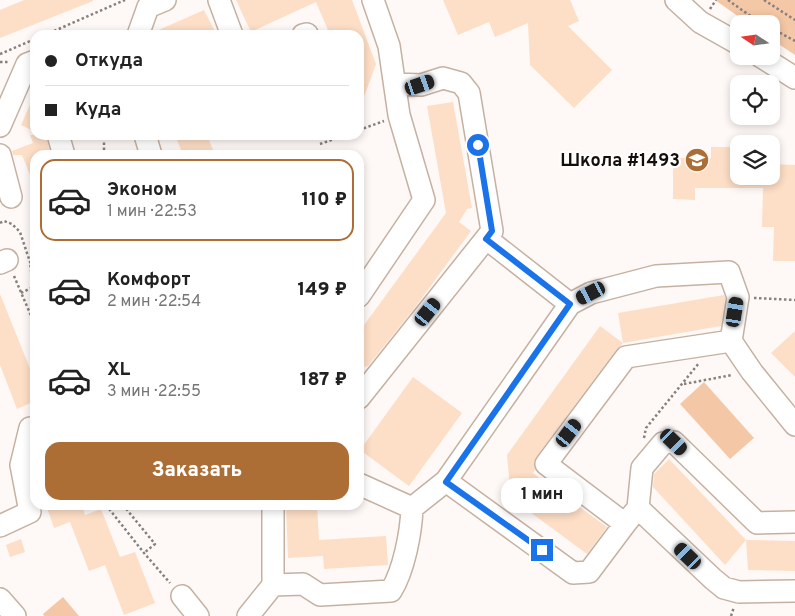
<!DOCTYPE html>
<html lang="ru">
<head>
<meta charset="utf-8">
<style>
	body { margin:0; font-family:Overpass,sans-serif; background:#f6f6f6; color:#222; height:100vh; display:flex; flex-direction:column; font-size:19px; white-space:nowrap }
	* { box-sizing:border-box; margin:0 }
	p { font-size:16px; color:#767676 }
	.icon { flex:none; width:28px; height:28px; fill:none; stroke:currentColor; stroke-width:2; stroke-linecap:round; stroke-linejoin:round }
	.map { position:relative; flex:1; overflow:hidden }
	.panel { position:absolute; left:30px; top:150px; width:334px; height:360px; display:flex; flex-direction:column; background:#fff; border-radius:15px; box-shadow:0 2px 8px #0003 }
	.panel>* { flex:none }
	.banner { position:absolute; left:30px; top:30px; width:334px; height:110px; border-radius:15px; box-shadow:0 2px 8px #0003; display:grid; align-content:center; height:110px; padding:0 15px; background:#fff }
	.needle { width:32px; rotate:283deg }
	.controls { position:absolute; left:730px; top:15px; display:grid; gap:10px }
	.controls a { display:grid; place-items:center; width:50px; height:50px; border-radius:10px; background:#fff; box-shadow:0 2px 8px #0003; font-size:25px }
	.end { position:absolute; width:22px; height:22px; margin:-11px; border:6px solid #1a73e8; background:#fff; box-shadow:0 0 0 2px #fff }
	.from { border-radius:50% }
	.bubble { position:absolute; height:35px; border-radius:15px; background:#fff; box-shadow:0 2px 8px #0003; font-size:16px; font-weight:800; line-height:35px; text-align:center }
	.car { position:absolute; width:15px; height:30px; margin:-15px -8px; border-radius:6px; box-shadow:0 0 4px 1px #0007; background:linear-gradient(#222 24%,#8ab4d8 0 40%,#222 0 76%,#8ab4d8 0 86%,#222 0) }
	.banner b { display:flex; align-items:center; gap:18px; height:48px; font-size:19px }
	.banner b+b { border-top:1px solid #e0e0e0 }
	.banner i { width:12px; height:12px; background:#222 }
	ul { padding:9px 0 0; list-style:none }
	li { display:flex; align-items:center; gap:15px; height:82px; margin:0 10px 8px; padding:0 5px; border:2px solid transparent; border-radius:15px }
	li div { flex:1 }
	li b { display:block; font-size:19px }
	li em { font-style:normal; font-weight:800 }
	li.active { border-color:#ad6e36 }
	li>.icon { width:45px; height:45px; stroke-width:1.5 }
	.cta { display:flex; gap:10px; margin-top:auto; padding:10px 15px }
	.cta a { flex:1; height:58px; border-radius:15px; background:#ad6e36; color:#fff; font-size:20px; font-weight:800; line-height:58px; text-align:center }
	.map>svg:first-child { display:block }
</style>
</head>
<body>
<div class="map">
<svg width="795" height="616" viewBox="0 0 795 616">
	<rect width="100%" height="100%" fill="#fef9f6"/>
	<path fill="#f4c8a6" d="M715,0H795V55L771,39V24H749Z
		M704,382L754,438L730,459L680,404Z
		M63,597L79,616H44L43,614Z"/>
	<path fill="#fddec6" d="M24,0H93V1L0,38V10Z
		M236,0H352L376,64L360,108L359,107V35H330L316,2L251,32Z
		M443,0H570L579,21L568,26L612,70L574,108L530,65L528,23L495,37L489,22L458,35Z
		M204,10L217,35H151L152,33Z
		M35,93V132L21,125Z
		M453,102L472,208L467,209L459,222L471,231L413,310L368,366L359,368V332L446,213L427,106Z
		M30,135H46L51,155H35V185H34L22,155H13L12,151L33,143Z
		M175,135H207L215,155H183Z
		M711,147H739V176H771V164L795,165V261H773L774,227H762L763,188H695V200L673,199V158H711Z
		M0,294L35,381V401L17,409L0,365Z
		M724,295L725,298L721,326L623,343L620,347L616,350L536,457L534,463L535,470L533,473L607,527L587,554L511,498L507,455L600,326L623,343L618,313Z
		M795,331V377L771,353Z
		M413,377L462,413L409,486L360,450Z
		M669,459L746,540L795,541V571L748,570L746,540L725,565L653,487L654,474Z
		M46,505H82L85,515L101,509L120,557L135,552L155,603L124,615L105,565L89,571L70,522L54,528Z
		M286,505H317L319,540L386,536L388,565L324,569L323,556L288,558Z
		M21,539L25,552L10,557L6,545Z"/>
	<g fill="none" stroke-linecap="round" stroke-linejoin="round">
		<g stroke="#c5b1a2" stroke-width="24">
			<path id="minor" d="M219,0L232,35
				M676,0L700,22L739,44
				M138,35L148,7L165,0
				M303,35L307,34
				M760,56L795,78
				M0,126L27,64L35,61
				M60,135L59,138L64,155
				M145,135L151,155
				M0,155L11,197
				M487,239L570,304
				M0,263L7,260
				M359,296L424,200L399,115L389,46L373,0
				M359,398L492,231L469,93L461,83L443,78L421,85L396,84
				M446,481L570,304L591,293L656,276L729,272L738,297L731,341
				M359,484L412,508
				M638,508L642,468L663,443L674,442L757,523L795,522
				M625,524L546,464L626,357L731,341L752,372L795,425
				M0,526L30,512L21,465L30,428
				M273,585V505
				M182,596L198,616
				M0,599L15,616
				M248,616L273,585L303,584L320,595L391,591C404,570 411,533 412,508L446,481L573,573L589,572L625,524L638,508L713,579L724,588L739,592L795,591"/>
		</g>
		<path stroke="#87817d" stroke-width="2.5" stroke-dasharray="2.5 2.5" stroke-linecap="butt" d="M728,0L749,15L764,24
			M764,0L795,20
			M710,9L716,0
			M771,28L795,41
			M45,35L125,0
			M0,54L35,39
			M0,62H8
			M359,130L384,121
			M320,144L346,135
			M104,155V135
			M0,223L4,221L12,224L20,232L30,262
			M35,267L30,262L33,287L35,288
			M14,276L35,325
			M21,293L33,287
			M754,298L795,300
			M684,384L732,375
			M644,438L646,428L699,363
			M106,505L144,553L170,583
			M123,505L155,544L144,553
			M731,616L734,607"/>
		<use href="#minor" stroke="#fff" stroke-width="21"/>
	</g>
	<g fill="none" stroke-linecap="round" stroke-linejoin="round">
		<path stroke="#1a73e8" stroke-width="6" d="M478,145L492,231L486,239L570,304L446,482L542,550"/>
	</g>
	<defs>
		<g id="school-disc" transform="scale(1.25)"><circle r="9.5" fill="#ad6e36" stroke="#fff"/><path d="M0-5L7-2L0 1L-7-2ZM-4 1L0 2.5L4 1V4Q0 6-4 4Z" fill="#fff"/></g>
	</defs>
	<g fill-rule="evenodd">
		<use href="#school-disc" x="697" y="160"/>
	</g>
	<g text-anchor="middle" stroke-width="4.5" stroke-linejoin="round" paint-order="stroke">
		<g font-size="18" font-weight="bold" fill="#150e09" stroke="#fff" text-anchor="end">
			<text x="680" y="166">Школа #1493</text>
		</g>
	</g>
</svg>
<div class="controls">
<a><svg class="needle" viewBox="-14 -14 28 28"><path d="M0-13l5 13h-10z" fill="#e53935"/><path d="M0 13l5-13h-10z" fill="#767676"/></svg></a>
<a><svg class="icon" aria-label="locate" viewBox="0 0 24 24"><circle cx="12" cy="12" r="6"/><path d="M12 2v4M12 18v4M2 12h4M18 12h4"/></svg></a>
<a><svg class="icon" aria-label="layers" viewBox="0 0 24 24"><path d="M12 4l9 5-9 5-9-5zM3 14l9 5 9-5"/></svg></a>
</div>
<i class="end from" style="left:478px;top:145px"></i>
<i class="end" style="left:542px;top:550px"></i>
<div class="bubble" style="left:501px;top:478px;width:82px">1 мин</div>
<i class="car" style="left:420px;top:85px;rotate:71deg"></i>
<i class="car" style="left:591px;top:293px;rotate:243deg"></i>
<i class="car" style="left:428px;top:312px;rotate:39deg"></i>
<i class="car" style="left:735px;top:312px;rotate:9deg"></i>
<i class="car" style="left:569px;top:433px;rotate:37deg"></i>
<i class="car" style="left:674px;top:442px;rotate:134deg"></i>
<i class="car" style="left:688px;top:556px;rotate:314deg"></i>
<div class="banner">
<b><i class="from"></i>Откуда</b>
<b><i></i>Куда</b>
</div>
<section class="panel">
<ul>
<li class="active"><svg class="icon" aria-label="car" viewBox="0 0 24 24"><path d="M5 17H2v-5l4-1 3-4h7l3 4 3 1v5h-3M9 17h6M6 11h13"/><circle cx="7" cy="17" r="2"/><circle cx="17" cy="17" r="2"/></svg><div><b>Эконом</b><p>1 мин · 22:53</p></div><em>110 ₽</em></li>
<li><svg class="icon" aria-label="car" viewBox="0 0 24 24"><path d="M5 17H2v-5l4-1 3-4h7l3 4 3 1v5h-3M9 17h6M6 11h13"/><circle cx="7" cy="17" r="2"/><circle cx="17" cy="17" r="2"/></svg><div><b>Комфорт</b><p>2 мин · 22:54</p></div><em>149 ₽</em></li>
<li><svg class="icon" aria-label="car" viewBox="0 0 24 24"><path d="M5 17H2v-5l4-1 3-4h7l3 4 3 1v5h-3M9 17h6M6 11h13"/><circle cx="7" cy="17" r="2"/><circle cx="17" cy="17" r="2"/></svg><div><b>XL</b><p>3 мин · 22:55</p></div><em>187 ₽</em></li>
</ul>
<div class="cta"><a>Заказать</a></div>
</section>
</div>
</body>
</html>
